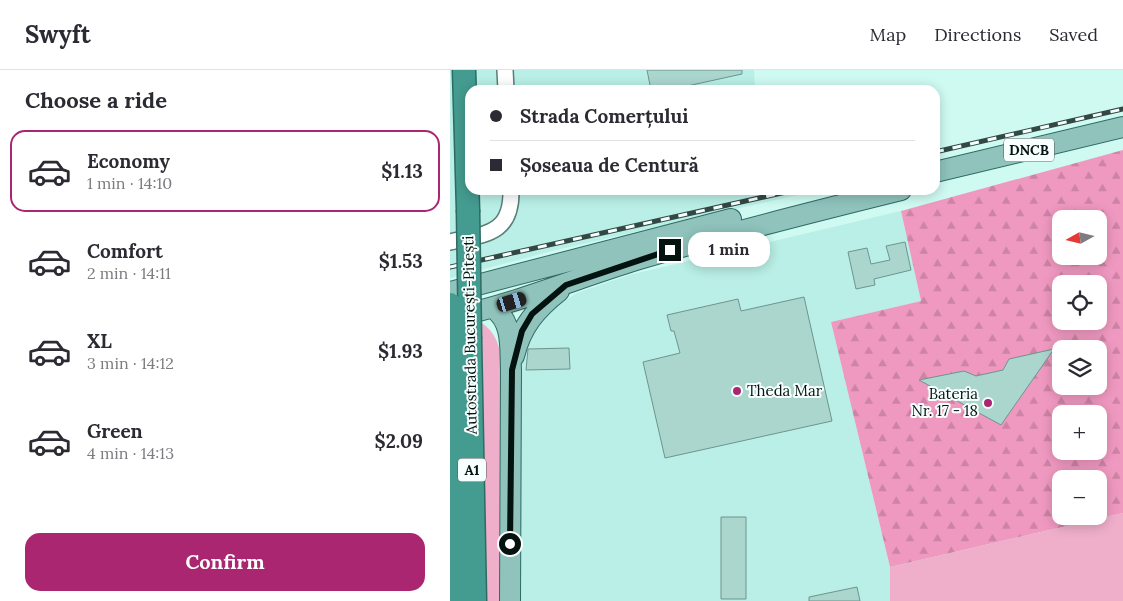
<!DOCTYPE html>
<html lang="en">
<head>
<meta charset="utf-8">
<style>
	body { margin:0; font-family:Lora,serif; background:#f2f2f3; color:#2b2b33; height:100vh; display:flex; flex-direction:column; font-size:19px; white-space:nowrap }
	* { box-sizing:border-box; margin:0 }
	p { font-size:16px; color:#7c7c81 }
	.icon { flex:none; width:28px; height:28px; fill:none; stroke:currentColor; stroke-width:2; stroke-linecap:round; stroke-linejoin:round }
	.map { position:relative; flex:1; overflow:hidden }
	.drawer { display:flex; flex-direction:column; background:#fff; width:450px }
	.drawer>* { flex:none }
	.hud { position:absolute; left:15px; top:15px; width:475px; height:110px; border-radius:15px; box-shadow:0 2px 12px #0003; display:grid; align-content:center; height:110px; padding:0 25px; background:#fff }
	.needle { width:32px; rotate:262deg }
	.tools { position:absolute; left:602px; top:140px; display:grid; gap:10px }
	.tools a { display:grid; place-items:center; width:55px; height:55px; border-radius:10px; background:#fff; box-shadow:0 2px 12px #0003; font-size:25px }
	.end { position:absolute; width:22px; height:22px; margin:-11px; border:6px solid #041310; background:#fff; box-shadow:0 0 0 2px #fff }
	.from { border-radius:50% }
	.bubble { position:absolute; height:35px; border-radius:15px; background:#fff; box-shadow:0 2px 12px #0003; font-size:16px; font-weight:700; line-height:35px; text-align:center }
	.car { position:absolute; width:15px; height:30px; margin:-15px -8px; border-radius:6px; box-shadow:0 0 4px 1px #0007; background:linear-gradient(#222 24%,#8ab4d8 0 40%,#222 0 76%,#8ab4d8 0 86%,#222 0) }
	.hud b { display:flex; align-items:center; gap:18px; height:48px; font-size:19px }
	.hud b+b { border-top:1px solid #e1e1e2 }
	.hud i { width:12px; height:12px; background:#2b2b33 }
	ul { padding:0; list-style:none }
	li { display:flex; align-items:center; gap:15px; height:82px; margin:0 10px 8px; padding:0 15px; border:2px solid transparent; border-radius:15px }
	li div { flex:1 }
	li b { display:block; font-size:19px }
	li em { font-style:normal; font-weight:700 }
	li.on { border-color:#aa2670 }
	li>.icon { width:45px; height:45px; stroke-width:1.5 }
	h2 { padding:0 25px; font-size:22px; line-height:60px }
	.cta { display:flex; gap:10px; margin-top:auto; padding:10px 25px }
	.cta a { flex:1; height:58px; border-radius:15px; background:#aa2670; color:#fff; font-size:20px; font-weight:700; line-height:58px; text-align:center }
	header { display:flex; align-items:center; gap:30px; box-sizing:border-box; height:70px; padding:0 25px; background:#fff; border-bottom:1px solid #e1e1e2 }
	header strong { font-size:24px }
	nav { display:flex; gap:28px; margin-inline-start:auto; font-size:18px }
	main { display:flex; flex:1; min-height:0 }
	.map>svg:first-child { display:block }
</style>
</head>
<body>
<header>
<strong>Swyft</strong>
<nav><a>Map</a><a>Directions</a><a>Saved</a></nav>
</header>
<main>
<section class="drawer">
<h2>Choose a ride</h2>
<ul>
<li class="on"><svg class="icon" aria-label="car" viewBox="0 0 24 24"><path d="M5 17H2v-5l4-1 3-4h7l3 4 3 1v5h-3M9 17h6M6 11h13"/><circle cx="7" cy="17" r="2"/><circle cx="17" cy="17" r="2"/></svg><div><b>Economy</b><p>1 min · 14:10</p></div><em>$1.13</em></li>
<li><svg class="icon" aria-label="car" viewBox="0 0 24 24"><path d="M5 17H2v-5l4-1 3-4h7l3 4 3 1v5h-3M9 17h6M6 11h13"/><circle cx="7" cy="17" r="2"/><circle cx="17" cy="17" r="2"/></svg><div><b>Comfort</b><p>2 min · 14:11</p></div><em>$1.53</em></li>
<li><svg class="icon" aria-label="car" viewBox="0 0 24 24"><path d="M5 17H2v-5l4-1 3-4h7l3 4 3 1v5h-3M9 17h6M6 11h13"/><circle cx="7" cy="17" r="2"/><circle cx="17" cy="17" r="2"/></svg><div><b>XL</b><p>3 min · 14:12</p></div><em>$1.93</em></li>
<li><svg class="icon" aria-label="car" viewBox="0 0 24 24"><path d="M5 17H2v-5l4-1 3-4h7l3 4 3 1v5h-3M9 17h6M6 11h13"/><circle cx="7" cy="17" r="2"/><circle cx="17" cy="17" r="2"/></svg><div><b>Green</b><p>4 min · 14:13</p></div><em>$2.09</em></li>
</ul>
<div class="cta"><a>Confirm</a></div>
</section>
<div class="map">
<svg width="673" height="531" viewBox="0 0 673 531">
	<defs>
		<pattern id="forest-firs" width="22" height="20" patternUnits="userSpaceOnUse" patternTransform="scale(1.25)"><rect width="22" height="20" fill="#f099c0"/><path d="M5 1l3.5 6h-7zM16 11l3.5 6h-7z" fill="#cc83a4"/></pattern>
	</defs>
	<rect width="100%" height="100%" fill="#cefaf2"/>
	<path fill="#b9efe6" d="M0,0H304L305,20H20V120H369L102,181L0,208Z
		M451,141L471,231L381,252L440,497V531H70L69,291L86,251L104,237L127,223L179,205Z"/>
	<path fill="#efafca" d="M28,250C41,259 46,266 50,281V531H33Z
		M673,443V531H440V497Z"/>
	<path fill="url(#forest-firs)" fill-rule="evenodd" d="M673,80V443L440,497L381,252L471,231L451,141ZM611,149H649V186H611ZM611,214H649V251H611ZM611,279H649V316H611ZM611,344H649V381H611ZM611,409H649V446H611Z"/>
	<path fill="#abd6ce" stroke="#6c958e" d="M197,0H292V4L219,20H201Z
		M455,172L461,200L424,209L425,215L406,219L398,182L417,178L421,194L440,190L436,176Z
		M354,227L382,351L215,388L193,292L230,283L224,261H221L217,245L288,229L291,241Z
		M119,278L120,299L76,300L78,279Z
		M604,279L551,355L469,310L514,301L526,306L553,300L559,289Z
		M271,447H296V529H271Z
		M407,517L410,531H359V527Z"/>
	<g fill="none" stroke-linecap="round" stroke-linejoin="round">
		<g stroke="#577f78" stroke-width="18">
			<path id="minor" d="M55,0L56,20
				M0,172C36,164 62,164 61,120"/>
		</g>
		<g stroke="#2e6b63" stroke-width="22">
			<path id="major" d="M485,102L673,57
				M0,222L281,149
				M43,238C63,251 60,278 61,300L60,531
				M4,247C67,233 125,209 186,190C274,164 362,142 451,120
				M64,286C71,257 86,239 109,221"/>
		</g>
		<g stroke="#2e6b63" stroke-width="25">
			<path id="highway" d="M14,0L18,140
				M1,269L6,531
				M20,269L25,531"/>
		</g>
		<use href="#minor" stroke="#fff" stroke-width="15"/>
		<use href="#major" stroke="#8fc3bc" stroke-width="20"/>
		<use href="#highway" stroke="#449b8f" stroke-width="22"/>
		<g stroke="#324844" stroke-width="5">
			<path id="rail" d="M485,82L673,39
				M0,197L345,120"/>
		</g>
		<use href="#rail" stroke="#f6fffd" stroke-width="3" stroke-dasharray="9" stroke-linecap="butt"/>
		<g stroke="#2e6b63" stroke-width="25" stroke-linecap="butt">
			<path id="highway-bridge" d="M18,140L20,269
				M0,234L1,269"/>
		</g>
		<use href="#highway-bridge" stroke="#449b8f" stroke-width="22"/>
	</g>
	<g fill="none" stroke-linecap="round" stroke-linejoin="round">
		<path stroke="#041310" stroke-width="6" d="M60,474L62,300L72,261L82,244L116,215L220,180"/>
	</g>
	<g fill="#aa2670" stroke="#f6fffd" stroke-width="2">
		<circle cx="287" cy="321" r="5"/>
		<circle cx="538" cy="333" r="5"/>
	</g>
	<g text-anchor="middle" stroke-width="4" stroke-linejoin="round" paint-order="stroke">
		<g fill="#f6fffd" stroke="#4d5a57" stroke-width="1">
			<rect x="554" y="68.5" width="50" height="23" rx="4"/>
			<rect x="8" y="388.5" width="28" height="23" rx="4"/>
		</g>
		<g font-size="14" font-weight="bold" fill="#041310">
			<text x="579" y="85">DNCB</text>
			<text x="22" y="405">A1</text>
		</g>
		<g font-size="15" fill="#041310" stroke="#f6fffd">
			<text transform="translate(20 265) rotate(-91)" y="5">Autostrada București-Pitești</text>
		</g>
		<g font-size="15" fill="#041310" stroke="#f6fffd" text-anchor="start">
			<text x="297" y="326">Theda Mar</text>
			<text x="528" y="329" text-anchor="end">Bateria<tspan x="528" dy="17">Nr. 17 - 18</tspan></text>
		</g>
	</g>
</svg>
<div class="tools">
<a><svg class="needle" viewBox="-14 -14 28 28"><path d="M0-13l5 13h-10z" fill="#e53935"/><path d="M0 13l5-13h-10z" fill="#7c7c81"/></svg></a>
<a><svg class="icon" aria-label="locate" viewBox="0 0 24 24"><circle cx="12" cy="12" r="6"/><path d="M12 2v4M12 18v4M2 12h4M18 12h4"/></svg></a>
<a><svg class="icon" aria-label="layers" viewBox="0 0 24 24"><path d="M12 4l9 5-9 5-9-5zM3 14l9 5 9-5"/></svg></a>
<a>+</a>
<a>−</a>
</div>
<i class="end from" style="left:60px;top:474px"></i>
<i class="end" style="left:220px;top:180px"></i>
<div class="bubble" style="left:238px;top:162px;width:82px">1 min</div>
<i class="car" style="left:62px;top:232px;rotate:73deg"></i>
<div class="hud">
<b><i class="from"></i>Strada Comerțului</b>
<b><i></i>Șoseaua de Centură</b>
</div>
</div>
</main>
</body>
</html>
